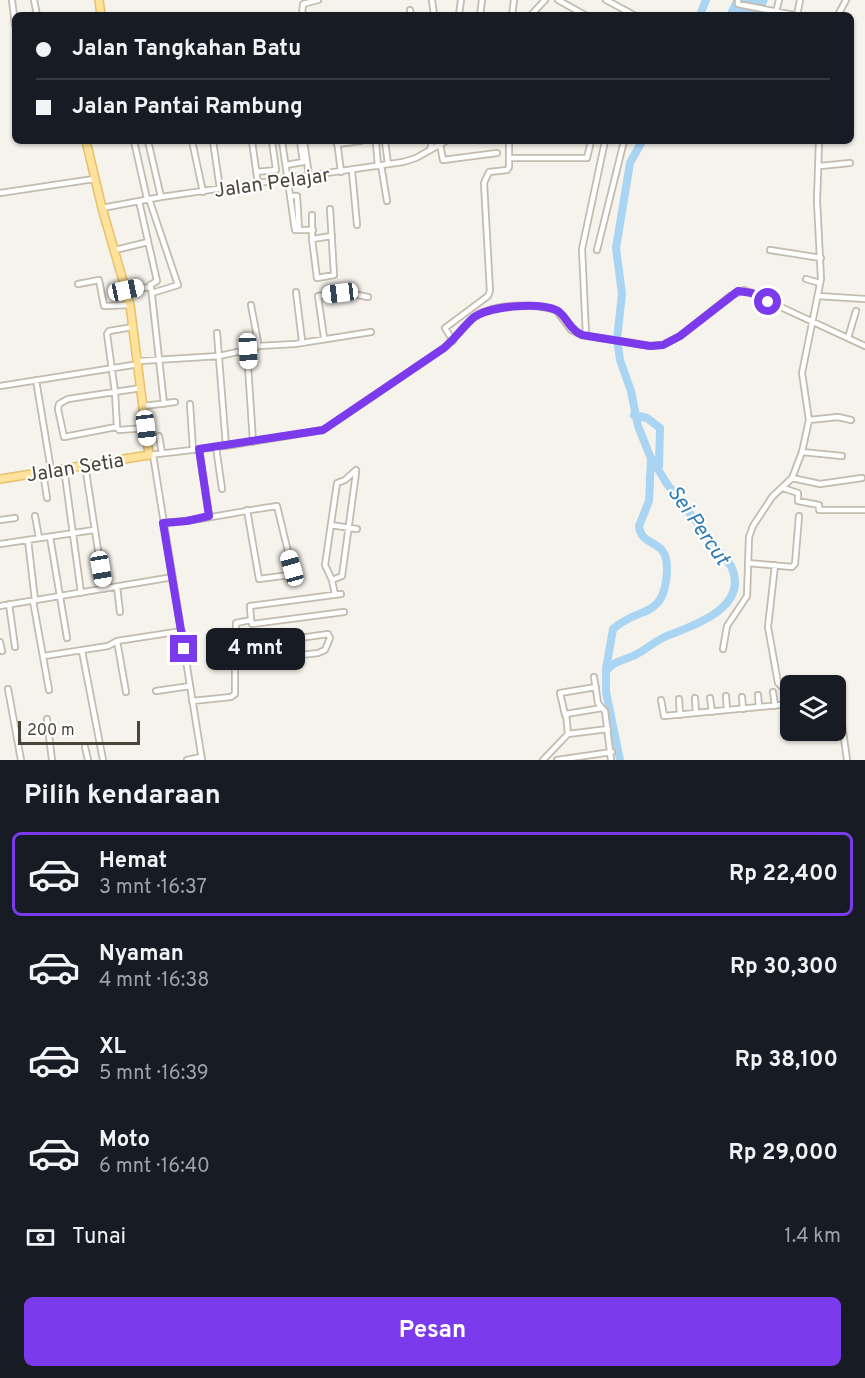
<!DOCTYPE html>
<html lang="id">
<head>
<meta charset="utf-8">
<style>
	body { margin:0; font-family:Overpass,sans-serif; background:#242831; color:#f1f3f6; height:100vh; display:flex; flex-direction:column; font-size:22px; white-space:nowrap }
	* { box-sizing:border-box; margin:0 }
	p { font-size:20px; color:#9ea1a6 }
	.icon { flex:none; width:33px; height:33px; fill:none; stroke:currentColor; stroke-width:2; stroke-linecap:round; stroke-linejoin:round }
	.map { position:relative; height:760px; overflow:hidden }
	.drawer { display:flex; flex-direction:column; background:#171b24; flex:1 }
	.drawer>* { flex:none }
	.banner { position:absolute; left:12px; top:12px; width:842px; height:132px; border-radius:9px; box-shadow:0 2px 4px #0004; display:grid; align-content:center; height:132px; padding:0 24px; background:#171b24 }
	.controls { position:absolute; left:780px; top:675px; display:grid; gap:12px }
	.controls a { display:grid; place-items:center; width:66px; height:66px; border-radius:9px; background:#171b24; box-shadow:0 2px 4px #0004; font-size:30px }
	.scale { position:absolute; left:18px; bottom:15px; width:122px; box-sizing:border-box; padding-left:6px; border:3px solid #4b4439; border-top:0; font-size:16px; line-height:21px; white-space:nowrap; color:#4b4439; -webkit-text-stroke:4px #fff; paint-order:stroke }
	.end { position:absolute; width:27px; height:27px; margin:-14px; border:8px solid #7c3aed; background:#fff; box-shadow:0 0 0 3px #fff }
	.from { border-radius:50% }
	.bubble { position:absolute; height:42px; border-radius:9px; background:#171b24; box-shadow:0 2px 4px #0004; font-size:20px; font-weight:700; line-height:42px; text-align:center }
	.car { position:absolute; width:18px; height:36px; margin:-18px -9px; border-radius:8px; box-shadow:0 0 4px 2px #0007; background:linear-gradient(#fff 24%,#345 0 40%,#fff 0 76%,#345 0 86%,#fff 0) }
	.banner b { display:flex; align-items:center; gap:21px; height:57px; font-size:22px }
	.banner b+b { border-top:2px solid #363941 }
	.banner i { width:15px; height:15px; background:#f1f3f6 }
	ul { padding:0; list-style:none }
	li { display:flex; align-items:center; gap:18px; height:84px; margin:0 12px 9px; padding:0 12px; border:3px solid transparent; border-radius:9px }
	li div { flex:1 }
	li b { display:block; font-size:22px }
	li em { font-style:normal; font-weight:700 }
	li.current { border-color:#7c3aed }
	li>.icon { width:54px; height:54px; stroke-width:1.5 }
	h2 { padding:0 24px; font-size:27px; line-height:72px }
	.pay { display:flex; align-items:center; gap:15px; height:66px; padding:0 24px; font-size:22px }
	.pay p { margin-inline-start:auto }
	.primary-button { display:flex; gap:12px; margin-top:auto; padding:12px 24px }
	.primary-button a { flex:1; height:69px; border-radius:9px; background:#7c3aed; color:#fff; font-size:24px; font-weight:700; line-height:69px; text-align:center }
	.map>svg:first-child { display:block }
</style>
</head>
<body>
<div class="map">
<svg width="865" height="760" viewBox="0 0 865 760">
	<rect width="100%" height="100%" fill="#f6f3ec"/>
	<path fill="#a9d4f2" d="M733,0H768L763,12L758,11L756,15H726Z"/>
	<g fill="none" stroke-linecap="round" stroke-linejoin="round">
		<path stroke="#a9d4f2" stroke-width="8" d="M700,15L706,0
			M634,415L647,418L660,428L659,466
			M606,669L613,629C640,605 664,620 667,572C667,564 667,556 661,549C652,541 640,540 639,526L649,501L651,459
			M620,760L606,692V671C615,660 626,660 637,654C648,648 658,639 669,635C696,625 750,606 731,566L667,484L650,456L638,426L631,391L620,360L617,339L622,294L616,248L630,163L642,141"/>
		<g stroke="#c2bbae" stroke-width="8">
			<path id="minor" d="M12,0L15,25
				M34,0L37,15
				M432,0L434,15
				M558,0L585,15
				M606,0L634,15
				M738,0V4L794,15
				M410,10L411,15
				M776,12L779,0
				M302,15L303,4L318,0
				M459,15L461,0
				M480,15L482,0
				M512,15L514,0
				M531,15L545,0
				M797,15L800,0
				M838,15L846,0
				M134,141L147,199
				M148,141L161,197
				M192,141L203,192
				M213,141L220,189
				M252,141L258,184
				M282,141L295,230H313
				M304,141L309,176
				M337,141L341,172
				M385,141L388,164
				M376,143L378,166
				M337,144L361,141
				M440,144L443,160L497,153
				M430,150L432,141
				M509,158H587L591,141
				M286,165L303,162L300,141
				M381,165L387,201
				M820,166L850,163
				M352,171L357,225
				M256,172L276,170L272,141
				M0,193L94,179
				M291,196H297L299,230
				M149,199L178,285L152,293
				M139,201L157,281L150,285
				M102,208L161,197L403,162L416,158L446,141
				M312,215V239L332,236
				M312,239L317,278L334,275L330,209
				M115,250L148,242
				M597,250L624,141
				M770,250L821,258
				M806,279L820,283
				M78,284L99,280L104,306L130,305
				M126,290L151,287L164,404
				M296,292L302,341
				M818,296L865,299
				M217,333L226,446
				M586,335L582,249L605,141
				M324,338L318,296L348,293L368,297
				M848,338L856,311
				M453,341L445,328L488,296L490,291L484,183L489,172L507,170L509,167V141
				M258,346L295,344L371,332
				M247,351L253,442
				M139,361L219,356L256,348L258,342L251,305
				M36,380L51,470
				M0,386L139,364
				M141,388L68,399L59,404L58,409L64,437L116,427L119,430L146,428
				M190,404L193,450
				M144,406L175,402
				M809,420L838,417L851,420
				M117,427L115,392L107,334L109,331L133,327
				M159,436L162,453
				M216,447L222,489
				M199,449L209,516
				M802,452L842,456
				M149,455L226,446L323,430L444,348C455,339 463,327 473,318C493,302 533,304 556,310L571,330L582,335L650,346L663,345L680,336L730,296L744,290L865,346
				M153,455L202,760
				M85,465L104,589
				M64,468L81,593
				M43,472L47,498
				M792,478L820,484L862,478
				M783,488L798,493V501L819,505V510H865
				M35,516L39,538
				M0,520L15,518
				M163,523C201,521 239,511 277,506L292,568L290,575L259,579L247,510
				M331,525L357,529
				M50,537L67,638
				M28,540L35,600
				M0,544L94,530
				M748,563L792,567L795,564L799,516
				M775,565L768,627L778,683L790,695
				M332,580L342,576L356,473
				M117,587L120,612
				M335,595L332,580L325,565L337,483L345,480L356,470
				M33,601L49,690
				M9,604L15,647
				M0,606L173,577
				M251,620L250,606L341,594
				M117,641L126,692
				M0,642L2,651
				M723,649L727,626L747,596L749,537L753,526L772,497L792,478L802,452L809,420L802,373L821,279L817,201L819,141
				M82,651L103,760
				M235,653L236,623L251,620L252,624L344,612
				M44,656L108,646L117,641L182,631
				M594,677L598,703L602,708
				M8,689L21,760
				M156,691L190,686
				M773,692L775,706
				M758,695L759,707
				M726,696L727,710
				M742,697L743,709
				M695,698L696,713
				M710,698L712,712
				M679,699L680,715
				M661,700L664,716L790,704
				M192,701L231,697L235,694V656L238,650L251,645L328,634L330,638L325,650L318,653L259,660L254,659L251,645
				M836,711H838L841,717L847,760
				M565,715L560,693L596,687
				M47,719L52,760
				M790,725L788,730L791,735L808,730
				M568,734L608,729
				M85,747L88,760
				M187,760L201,757
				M543,760L568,734L566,714L602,708L605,711L611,760
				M557,760L612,752"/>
		</g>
		<g stroke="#e6c16a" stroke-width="10">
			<path id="primary" d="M99,0L101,15
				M0,479L149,455L130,305L102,208L86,141"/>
		</g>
		<use href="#minor" stroke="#fff" stroke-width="4.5"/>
		<use href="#primary" stroke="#ffe39c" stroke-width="7"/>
	</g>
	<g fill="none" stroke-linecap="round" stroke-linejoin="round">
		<path stroke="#7c3aed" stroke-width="8" d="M184,649L163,523L187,521L209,516L199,449L323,430L444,348C455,339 463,327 473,318C489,306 538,302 556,310C566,314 568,329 582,335L650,346L663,345L680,336L738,291L752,293L768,302"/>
	</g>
	<g text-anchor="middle" stroke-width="4.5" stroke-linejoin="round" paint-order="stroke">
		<g font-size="20" fill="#4b4439" stroke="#fff">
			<text transform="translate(272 182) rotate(-8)" y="7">Jalan Pelajar</text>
			<text transform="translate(75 467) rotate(-9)" y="7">Jalan Setia</text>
		</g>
		<g font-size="21" font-style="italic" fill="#2e7ab2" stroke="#fff">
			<text transform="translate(699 525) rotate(55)" y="7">Sei Percut</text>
		</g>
	</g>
</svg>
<div class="controls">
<a><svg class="icon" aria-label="layers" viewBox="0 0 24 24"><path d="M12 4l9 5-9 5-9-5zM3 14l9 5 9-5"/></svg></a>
</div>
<div class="scale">200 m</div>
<i class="end from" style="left:768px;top:302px"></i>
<i class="end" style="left:184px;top:649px"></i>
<div class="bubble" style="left:206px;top:628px;width:99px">4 mnt</div>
<i class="car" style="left:126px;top:290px;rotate:78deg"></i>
<i class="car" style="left:340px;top:293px;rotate:263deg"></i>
<i class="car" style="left:248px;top:351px;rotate:177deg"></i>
<i class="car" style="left:146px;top:428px;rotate:173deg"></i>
<i class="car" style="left:292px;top:568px;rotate:344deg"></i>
<i class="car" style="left:101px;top:569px;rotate:170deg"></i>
<div class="banner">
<b><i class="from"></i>Jalan Tangkahan Batu</b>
<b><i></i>Jalan Pantai Rambung</b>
</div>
</div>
<section class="drawer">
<h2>Pilih kendaraan</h2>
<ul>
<li class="current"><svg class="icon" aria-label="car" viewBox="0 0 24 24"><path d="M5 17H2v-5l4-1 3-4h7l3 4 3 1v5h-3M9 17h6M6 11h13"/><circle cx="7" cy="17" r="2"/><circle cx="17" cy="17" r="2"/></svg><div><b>Hemat</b><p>3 mnt · 16:37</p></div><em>Rp 22,400</em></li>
<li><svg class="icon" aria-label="car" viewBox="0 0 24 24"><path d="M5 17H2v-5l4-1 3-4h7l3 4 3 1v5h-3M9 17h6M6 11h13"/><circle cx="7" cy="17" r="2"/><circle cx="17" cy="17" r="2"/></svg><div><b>Nyaman</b><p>4 mnt · 16:38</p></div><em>Rp 30,300</em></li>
<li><svg class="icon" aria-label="car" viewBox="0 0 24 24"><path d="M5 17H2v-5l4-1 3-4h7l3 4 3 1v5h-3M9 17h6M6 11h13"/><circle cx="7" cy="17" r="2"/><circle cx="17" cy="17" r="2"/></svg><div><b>XL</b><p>5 mnt · 16:39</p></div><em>Rp 38,100</em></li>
<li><svg class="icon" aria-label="car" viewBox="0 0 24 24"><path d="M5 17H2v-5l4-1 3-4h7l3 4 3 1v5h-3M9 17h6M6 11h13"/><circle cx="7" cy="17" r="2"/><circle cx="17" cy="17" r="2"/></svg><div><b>Moto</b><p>6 mnt · 16:40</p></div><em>Rp 29,000</em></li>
</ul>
<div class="pay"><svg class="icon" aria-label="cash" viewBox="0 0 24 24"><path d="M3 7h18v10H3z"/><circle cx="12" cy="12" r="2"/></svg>Tunai<p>1.4 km</p></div>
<div class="primary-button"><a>Pesan</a></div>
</section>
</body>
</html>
